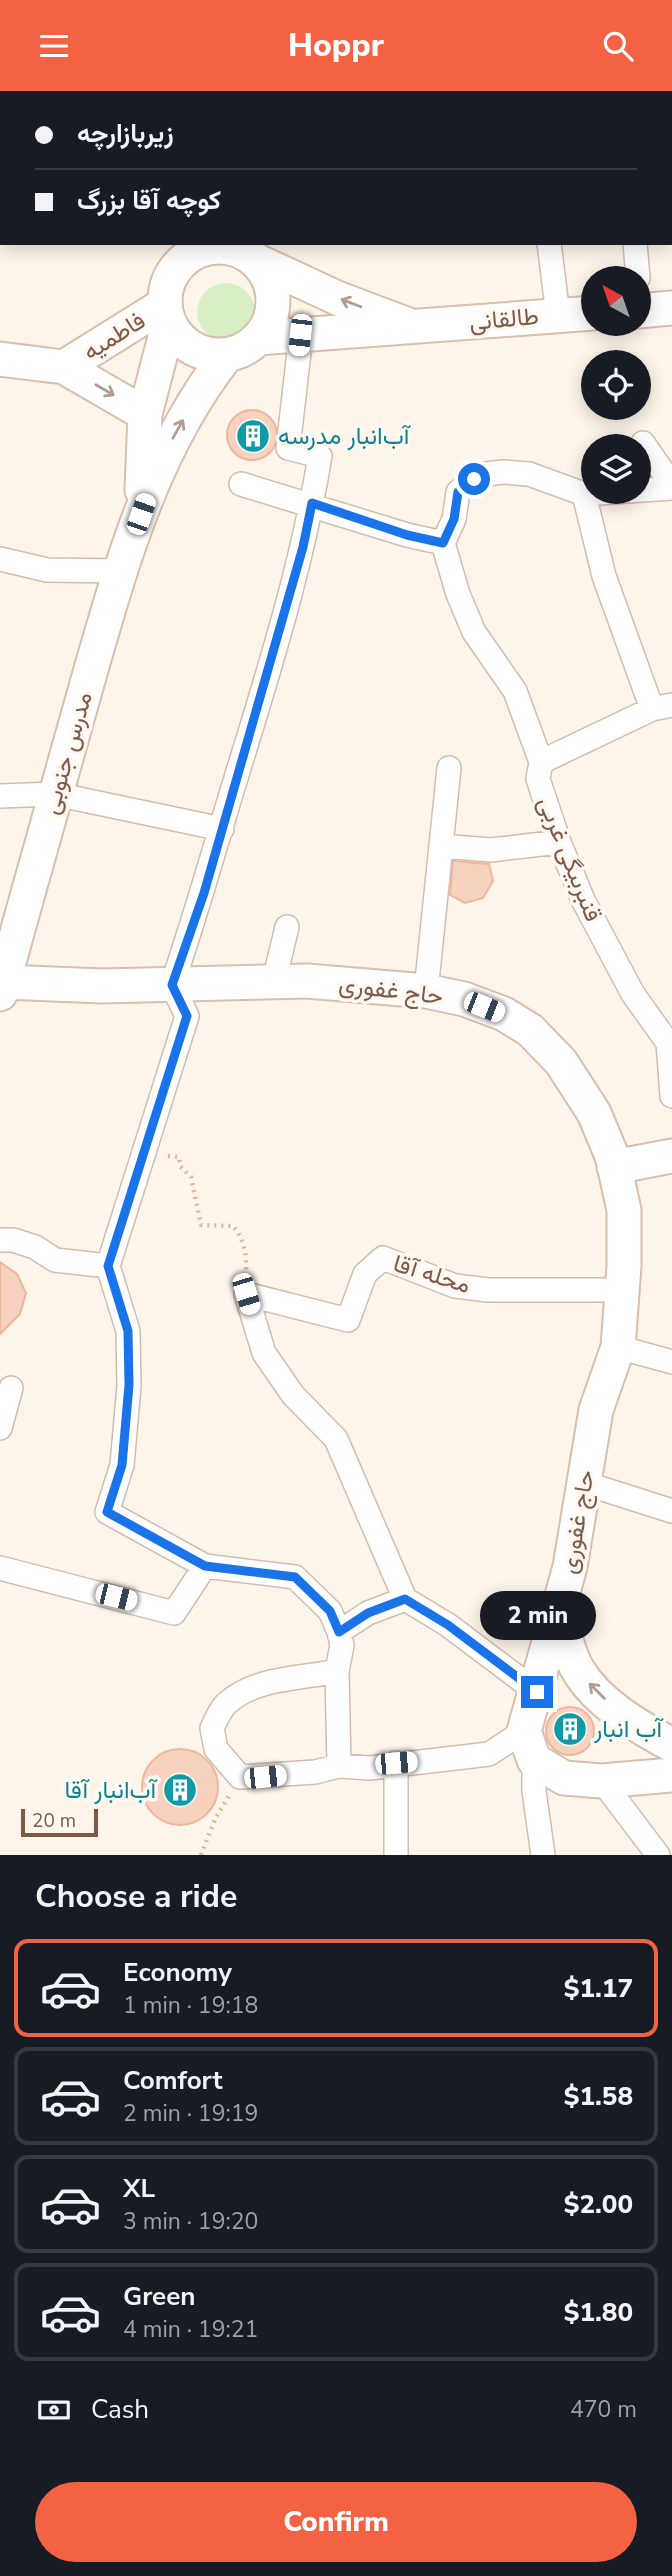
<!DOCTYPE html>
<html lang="en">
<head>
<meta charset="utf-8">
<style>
	body { margin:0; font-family:"Nunito Sans",Vazirmatn,sans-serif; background:#242831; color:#f1f3f6; height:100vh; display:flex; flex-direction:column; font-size:26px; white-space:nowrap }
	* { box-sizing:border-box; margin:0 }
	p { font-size:23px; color:#9ea1a6 }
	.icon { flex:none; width:38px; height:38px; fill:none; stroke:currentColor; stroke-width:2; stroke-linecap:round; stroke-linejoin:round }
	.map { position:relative; height:1764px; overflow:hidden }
	.side { display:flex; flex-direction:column; background:#171b24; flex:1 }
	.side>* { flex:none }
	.guide { position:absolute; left:0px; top:0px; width:672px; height:154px; box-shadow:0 4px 18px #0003; display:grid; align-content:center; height:154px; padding:0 35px; background:#171b24 }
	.needle { width:46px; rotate:320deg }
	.fabs { position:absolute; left:581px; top:175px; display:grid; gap:14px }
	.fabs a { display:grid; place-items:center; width:70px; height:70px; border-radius:50%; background:#171b24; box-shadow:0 4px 18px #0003; font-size:35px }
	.scale { position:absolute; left:21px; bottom:18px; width:77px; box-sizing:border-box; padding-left:7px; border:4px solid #7d5949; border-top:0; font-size:19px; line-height:24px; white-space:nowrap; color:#7d5949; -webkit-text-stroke:5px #fff9f2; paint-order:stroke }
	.end { position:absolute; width:32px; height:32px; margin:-16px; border:9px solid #1a73e8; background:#fff; box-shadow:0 0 0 4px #fff }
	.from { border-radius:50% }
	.bubble { position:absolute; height:49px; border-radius:24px; background:#171b24; box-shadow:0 4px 18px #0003; font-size:23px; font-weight:800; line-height:49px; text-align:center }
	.car { position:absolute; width:21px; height:42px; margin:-21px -10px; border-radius:9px; box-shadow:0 0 5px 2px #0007; background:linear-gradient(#fff 24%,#345 0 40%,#fff 0 76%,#345 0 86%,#fff 0) }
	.guide b { display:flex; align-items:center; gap:24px; height:66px; font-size:26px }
	.guide b+b { border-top:2px solid #363941 }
	.guide i { width:18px; height:18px; background:#f1f3f6 }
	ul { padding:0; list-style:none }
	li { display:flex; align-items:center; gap:21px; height:98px; margin:0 14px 10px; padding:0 21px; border:4px solid #363941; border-radius:14px }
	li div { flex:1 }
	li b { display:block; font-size:26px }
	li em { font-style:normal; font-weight:800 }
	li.selected { border-color:#f46244 }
	li>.icon { width:63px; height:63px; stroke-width:1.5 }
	h2 { padding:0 35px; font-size:32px; line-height:84px }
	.pay { display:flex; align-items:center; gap:18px; height:77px; padding:0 35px; font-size:26px }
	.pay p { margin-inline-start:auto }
	.action { display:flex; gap:14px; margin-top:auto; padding:14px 35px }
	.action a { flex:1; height:80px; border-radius:42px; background:#f46244; color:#fff; font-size:28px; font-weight:800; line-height:80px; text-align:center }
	header { display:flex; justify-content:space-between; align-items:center; height:91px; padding:0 35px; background:#f46244; color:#fff; font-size:32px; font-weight:800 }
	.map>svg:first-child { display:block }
</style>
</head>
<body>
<header><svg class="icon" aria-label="menu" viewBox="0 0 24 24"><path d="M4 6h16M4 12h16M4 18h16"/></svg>Hoppr<svg class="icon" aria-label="search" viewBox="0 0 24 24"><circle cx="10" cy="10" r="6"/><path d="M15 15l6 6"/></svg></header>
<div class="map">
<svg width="672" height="1764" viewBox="0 0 672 1764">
	<rect width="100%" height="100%" fill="#fef5ea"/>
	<path fill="#d8efc6" d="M197 221a29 29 0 1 1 58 0a29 29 0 1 1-58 0Z"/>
	<path fill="#f7d2be" stroke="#ecb79d" stroke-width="2" d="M227 344a25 25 0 1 1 50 0a25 25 0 1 1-50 0Z
		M453,770L489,773L493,790L483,807L465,812L450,804Z
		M0,1171L17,1183L26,1202L20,1223L0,1243Z
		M546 1640a24 24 0 1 1 48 0a24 24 0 1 1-48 0Z
		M142 1696a38 38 0 1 1 76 0a38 38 0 1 1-76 0Z"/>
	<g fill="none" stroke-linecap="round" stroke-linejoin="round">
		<g stroke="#d3bcad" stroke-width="26">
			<path id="street" d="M130,0L131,2
				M484,0L485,2
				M621,0V2
				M0,118L2,117
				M549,152L558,224
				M635,152L638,187
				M643,352L672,394
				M241,393L407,444L443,452L454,428L458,401L474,388L487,383L503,381L529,383L584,403L672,397
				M584,403L604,485L652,618
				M443,452L458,503L474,541L515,600L541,671L538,688L559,751L583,809L633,903L668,952L672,1005
				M0,468L47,479L121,480
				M541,671L652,618L672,614
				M0,705L55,703L222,738
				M441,755L491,759L559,751
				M274,890L287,836
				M426,900L449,677
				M0,1149H13L35,1156L55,1169L108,1175L187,925L172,894C197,821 217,748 240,674C271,573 303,470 320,365L288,357L301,244
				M108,1175L128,1240L129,1295L122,1374L107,1421L205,1475
				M246,1203L348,1229L365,1183L383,1167L455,1195L488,1199H622
				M246,1203L264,1262L293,1304L336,1348L405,1508
				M618,1256L672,1271
				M0,1337L11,1297
				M584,1392L672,1420
				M0,1477L174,1522L205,1475L295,1486L330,1520L339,1541L368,1522L405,1508L448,1534L537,1601
				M339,1541L342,1554L337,1580L339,1675
				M337,1580C300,1588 255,1586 226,1613C220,1619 216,1629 212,1637L216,1658L240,1686L315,1681L339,1675L370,1677L489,1663L524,1640
				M534,1669V1700L543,1764
				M602,1690L658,1764
				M396,1764V1672"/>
		</g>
		<g stroke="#d9beac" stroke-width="37">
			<path id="secondary" d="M207,0V2
				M165 210a54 54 0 1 1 108 0a54 54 0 1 1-108 0Z
				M251,164L253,168L337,207L406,233
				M639,220L672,217
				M258,247L593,222
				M0,268L64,276L145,323
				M64,276L165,213
				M142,399L145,323L169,231
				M4,891L102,895L307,890L426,900L464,908L504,923L530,939L561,971L594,1022L612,1065L624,1119V1175L618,1256L596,1319L570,1476L524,1640L534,1669L564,1687L602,1690L672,1684
				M0,903C30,796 59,689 90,582C122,471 154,356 227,264
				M614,1076L672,1065
				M558,1522C564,1540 568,1563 578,1579C598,1613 639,1636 672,1654"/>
		</g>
		<path stroke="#ddb5a0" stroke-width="4.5" stroke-dasharray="2 5" stroke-linecap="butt" d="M168,1065L179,1066L180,1075L191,1086L201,1134L233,1135C244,1148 247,1164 246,1181
			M201,1764L215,1728L229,1705"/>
		<use href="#street" stroke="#fff" stroke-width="23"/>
		<use href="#secondary" stroke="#fff" stroke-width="33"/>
	</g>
	<defs><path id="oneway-shaft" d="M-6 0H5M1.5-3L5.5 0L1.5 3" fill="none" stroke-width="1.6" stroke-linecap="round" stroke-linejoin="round" transform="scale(1.75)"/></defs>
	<g stroke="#b19b92">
		<use href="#oneway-shaft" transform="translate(351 212) rotate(-159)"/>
		<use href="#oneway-shaft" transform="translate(105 299) rotate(30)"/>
		<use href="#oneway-shaft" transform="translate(178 338) rotate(-61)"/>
		<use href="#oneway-shaft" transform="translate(597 1600) rotate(-135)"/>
	</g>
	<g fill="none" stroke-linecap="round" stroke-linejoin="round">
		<path stroke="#1a73e8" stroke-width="9" d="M474,388L458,401L454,428L443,452L407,444L312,412L303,456L204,802L172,894L187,925L108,1175L128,1240L129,1294L122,1374L107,1421L205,1475L295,1486L330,1520L339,1541L368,1522L405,1508L448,1534L537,1601"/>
	</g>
	<defs>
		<g id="building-disc" transform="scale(1.75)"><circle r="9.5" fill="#0f9aa8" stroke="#fff9f2"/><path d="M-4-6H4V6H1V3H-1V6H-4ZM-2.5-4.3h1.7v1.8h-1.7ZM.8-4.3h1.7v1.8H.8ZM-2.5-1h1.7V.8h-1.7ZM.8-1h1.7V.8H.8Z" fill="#fff"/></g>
	</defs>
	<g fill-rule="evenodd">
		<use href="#building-disc" x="253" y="345"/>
		<use href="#building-disc" x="570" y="1638"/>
		<use href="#building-disc" x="180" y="1699"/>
	</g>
	<g text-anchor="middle" stroke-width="7" stroke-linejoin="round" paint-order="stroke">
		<g font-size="24" fill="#7d5949" stroke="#fff9f2">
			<text transform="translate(504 228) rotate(-5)" y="8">طالقانی</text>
			<text transform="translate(114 245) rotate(-32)" y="8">فاطمیه</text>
			<text transform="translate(67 662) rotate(-74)" y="8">مدرس جنوبی</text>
			<text transform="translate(570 768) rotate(68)" y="8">قنبربیگی غربی</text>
			<text transform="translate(391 899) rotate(7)" y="8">حاج غفوری</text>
			<text transform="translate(432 1183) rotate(17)" y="8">محله آقا</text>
			<text transform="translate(577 1431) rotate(-80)" y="8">حاج غفوری</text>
		</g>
		<g font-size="24" fill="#0d838f" stroke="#fff9f2" text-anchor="start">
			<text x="278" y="353">آب‌انبار مدرسه</text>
			<text x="594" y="1646">آب انبار</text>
			<text x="156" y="1707" text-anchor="end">آب‌انبار آقا</text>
		</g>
	</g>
</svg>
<div class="fabs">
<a><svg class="needle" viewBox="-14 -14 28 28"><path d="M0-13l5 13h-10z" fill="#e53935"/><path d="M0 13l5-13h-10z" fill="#9ea1a6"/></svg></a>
<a><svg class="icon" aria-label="locate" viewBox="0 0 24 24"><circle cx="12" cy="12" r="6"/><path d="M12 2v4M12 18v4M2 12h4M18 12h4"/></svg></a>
<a><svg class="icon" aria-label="layers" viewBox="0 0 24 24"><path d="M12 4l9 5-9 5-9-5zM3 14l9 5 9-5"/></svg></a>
</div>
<div class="scale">20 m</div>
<i class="end from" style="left:474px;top:388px"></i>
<i class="end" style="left:537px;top:1601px"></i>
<div class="bubble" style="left:480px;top:1500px;width:116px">2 min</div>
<i class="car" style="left:300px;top:244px;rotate:186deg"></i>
<i class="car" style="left:141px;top:423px;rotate:19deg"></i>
<i class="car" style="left:484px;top:916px;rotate:112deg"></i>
<i class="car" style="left:246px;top:1203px;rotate:163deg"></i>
<i class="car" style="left:116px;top:1506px;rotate:104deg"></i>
<i class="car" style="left:396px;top:1672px;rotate:85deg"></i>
<i class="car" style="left:265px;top:1686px;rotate:84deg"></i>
<div class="guide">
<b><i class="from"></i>زیربازارچه</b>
<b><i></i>کوچه آقا بزرگ</b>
</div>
</div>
<section class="side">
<h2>Choose a ride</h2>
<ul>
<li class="selected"><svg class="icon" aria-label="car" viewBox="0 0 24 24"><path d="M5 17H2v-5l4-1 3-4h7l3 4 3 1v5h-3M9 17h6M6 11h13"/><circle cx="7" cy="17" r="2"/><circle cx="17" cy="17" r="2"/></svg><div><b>Economy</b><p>1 min · 19:18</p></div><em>$1.17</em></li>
<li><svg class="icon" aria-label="car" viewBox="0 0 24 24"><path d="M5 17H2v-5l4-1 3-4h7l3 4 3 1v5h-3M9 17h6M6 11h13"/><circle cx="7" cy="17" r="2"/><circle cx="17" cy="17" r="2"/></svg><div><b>Comfort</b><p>2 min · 19:19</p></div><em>$1.58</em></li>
<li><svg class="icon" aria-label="car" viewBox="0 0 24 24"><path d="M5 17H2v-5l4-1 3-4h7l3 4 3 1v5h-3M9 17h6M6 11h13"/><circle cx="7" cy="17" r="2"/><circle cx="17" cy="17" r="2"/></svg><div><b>XL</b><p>3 min · 19:20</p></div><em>$2.00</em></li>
<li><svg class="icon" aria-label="car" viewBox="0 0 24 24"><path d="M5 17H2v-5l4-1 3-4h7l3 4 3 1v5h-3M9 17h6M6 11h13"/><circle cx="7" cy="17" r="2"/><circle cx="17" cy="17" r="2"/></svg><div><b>Green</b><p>4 min · 19:21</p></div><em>$1.80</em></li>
</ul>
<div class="pay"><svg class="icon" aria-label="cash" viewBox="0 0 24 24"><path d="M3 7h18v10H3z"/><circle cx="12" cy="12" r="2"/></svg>Cash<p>470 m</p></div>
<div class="action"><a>Confirm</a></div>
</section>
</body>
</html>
